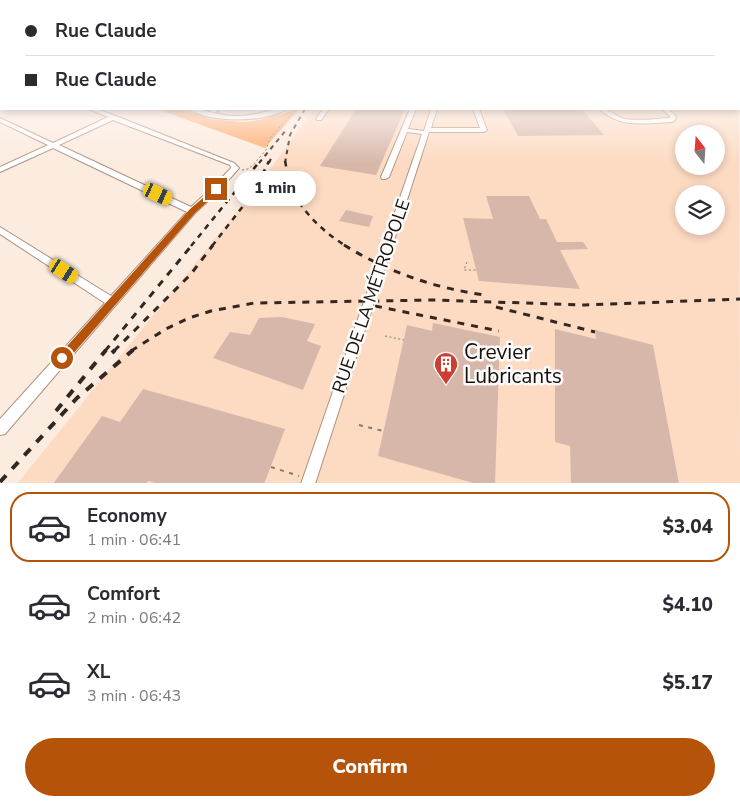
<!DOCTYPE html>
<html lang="en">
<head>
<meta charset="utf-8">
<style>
	body { margin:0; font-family:"Nunito Sans",sans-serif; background:#f7f7f7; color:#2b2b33; height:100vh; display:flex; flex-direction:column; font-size:19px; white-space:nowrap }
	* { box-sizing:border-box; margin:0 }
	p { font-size:16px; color:#7c7c81 }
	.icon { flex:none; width:28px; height:28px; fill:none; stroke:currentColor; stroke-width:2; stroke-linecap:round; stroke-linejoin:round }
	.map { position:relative; height:483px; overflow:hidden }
	.panel { display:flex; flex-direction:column; background:#fff; flex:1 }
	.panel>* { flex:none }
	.hud { position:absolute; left:0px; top:0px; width:740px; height:110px; box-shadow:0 2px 8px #0003; display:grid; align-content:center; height:110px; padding:0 25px; background:#fff }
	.needle { width:32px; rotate:343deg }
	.fabs { position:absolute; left:675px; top:125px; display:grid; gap:10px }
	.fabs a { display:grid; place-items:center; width:50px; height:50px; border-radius:50%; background:#fff; box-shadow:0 2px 8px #0003; font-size:25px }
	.end { position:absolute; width:22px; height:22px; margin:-11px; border:6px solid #b45309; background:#fff; box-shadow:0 0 0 2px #fff }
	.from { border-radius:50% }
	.bubble { position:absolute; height:35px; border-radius:18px; background:#fff; box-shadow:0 2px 8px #0003; font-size:16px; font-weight:800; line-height:35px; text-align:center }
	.car { position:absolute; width:15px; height:30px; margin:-15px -8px; border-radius:6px; box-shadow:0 0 4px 1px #0007; background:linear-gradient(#f5c518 24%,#345 0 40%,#f5c518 0 76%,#345 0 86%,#f5c518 0) }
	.hud b { display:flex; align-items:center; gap:18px; height:48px; font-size:19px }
	.hud b+b { border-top:1px solid #e1e1e2 }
	.hud i { width:12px; height:12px; background:#2b2b33 }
	ul { padding:9px 0 0; list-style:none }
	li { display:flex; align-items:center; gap:15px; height:70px; margin:0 10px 8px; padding:0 15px; border:2px solid transparent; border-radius:20px }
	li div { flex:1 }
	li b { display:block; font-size:19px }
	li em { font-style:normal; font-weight:800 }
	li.current { border-color:#b45309 }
	li>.icon { width:45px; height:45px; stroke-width:1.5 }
	.primary-button { display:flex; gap:10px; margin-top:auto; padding:10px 25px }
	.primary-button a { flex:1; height:58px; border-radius:30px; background:#b45309; color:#fff; font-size:20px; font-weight:800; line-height:58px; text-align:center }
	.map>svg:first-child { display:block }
</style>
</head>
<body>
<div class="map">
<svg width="740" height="484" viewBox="0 0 740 484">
	<rect width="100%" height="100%" fill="#fcebdf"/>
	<path fill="#fddac2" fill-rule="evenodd" d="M739,96L740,483L17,484L257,187L314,109H739ZM684,134H716V166H684ZM684,194H716V226H684Z"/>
	<path fill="#fea96c" d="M157,109H182L211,119L243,122L259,120L299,109L265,148Z"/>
	<path fill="#d8b7ab" d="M356,109H405L376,175L320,166Z
		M503,109H582L604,135L518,136Z
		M486,196H529L540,219H546L557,242H583L588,249L560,250L580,289L479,281L463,218L493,219Z
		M346,210L373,216L369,227L339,221Z
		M282,317L315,324L307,341L321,346L303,390L213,358L230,332L250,335L259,318Z
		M433,323L500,337L495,484H477L378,456L407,325L432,331Z
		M555,329L596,339L595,330L653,345L679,484H571L570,446L555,442Z
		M143,389L285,429L264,484H159L148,481L147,484H53L102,416L120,422Z"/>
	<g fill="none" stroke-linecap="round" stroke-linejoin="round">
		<g stroke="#ad9280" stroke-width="2">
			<path id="minor" d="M89,109H97L116,116L234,163L239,168L219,191L195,213L5,434L0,435V419L105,303L0,234V227L111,296L187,212L53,148L0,172V167L48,145L0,122V118L53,143L108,117ZM113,120L230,165L231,168L213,187L191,207L59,145Z
				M188,109C204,108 219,116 235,116C253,117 271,108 287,109C264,123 211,123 188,109Z
				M323,109H329L321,120H317L316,119Z
				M410,109H416L408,129L424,131L431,109H437L431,128H480L473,109H479L487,130L484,132H429L315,484H301L422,134L407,132L389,177L385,179H382L381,177Z
				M600,109C609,108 616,117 625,119C640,121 655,119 669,118L670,116L662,109H668L676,116L675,120L672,122C648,123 619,129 600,109Z"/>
		</g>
		<g stroke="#ad9280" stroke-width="3">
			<path id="highway" d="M208,109H217L218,110L214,113Z"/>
		</g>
		<path stroke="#877a71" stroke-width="1" stroke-dasharray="2 2.5" stroke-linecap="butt" d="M242,170L248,169L253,165L266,150L270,138L296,109
			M467,262L464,270H476
			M385,336L404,340"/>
		<path stroke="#877a71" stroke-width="2" stroke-dasharray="4 5.5" stroke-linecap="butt" d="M359,425L383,431
			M271,467L299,476"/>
		<use href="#minor" fill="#fff" fill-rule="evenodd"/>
		<use href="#highway" fill="#fff" fill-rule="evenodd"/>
		<path stroke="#322821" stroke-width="2" stroke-dasharray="4.5 4.5" stroke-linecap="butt" d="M259,163L287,129
			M269,163L272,156
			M285,163L290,135L305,109"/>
		<path stroke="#322821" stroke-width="2.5" stroke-dasharray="5.5 5.5" stroke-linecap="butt" d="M285,161C287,169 287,178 290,185C300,210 323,232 346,246
			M264,177V208
			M191,246L260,161
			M212,246L254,192L269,161"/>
		<path stroke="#322821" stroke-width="3" stroke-dasharray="7 7" stroke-linecap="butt" d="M344,245C388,272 434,288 485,295
			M375,306L499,331
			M496,307L595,332
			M105,351L192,245
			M114,351L191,274L213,245
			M131,351L166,329L189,318L211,311L254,303L432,300L585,305L740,299"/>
		<path stroke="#322821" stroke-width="4" stroke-dasharray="9 9" stroke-linecap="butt" d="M112,353L115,350
			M56,411L106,350
			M0,482L77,398L133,350"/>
	</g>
	<linearGradient id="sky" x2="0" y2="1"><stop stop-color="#5fc1e4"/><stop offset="0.59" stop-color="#fef6f1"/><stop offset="1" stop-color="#fef6f1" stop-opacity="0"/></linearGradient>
	<rect width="740" height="163" fill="url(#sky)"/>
	<path fill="#b45309" d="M216,187L220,189L219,191L195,213L66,362H59L57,358L59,355L190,209Z"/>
	<defs>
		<g id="building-pin" transform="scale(1.25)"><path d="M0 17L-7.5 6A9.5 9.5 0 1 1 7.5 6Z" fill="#cc3f33" stroke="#fcfcfc"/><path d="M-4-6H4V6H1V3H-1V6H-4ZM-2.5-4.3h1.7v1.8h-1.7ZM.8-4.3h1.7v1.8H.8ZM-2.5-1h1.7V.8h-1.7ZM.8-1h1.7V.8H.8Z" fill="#fff"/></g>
	</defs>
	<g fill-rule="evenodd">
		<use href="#building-pin" x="446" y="364"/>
	</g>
	<g text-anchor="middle" stroke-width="5" stroke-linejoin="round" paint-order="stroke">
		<g font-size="18" fill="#190f09" stroke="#fcfcfc">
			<text transform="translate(371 296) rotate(-71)" y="6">RUE DE LA MÉTROPOLE</text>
		</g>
		<g font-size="21" fill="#190f09" stroke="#fcfcfc" text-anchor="start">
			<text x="464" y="359">Crevier<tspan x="464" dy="24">Lubricants</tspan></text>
		</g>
	</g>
</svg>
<div class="fabs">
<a><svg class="needle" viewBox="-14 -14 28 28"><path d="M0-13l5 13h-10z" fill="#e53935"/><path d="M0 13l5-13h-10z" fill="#7c7c81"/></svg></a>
<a><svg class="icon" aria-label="layers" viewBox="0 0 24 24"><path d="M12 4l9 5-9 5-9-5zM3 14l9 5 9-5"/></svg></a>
</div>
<i class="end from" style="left:62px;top:358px"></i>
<i class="end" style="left:216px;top:189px"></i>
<div class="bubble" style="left:234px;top:171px;width:82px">1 min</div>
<i class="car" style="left:158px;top:194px;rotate:115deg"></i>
<i class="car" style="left:64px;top:271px;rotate:123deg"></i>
<div class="hud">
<b><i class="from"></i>Rue Claude</b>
<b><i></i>Rue Claude</b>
</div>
</div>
<section class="panel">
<ul>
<li class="current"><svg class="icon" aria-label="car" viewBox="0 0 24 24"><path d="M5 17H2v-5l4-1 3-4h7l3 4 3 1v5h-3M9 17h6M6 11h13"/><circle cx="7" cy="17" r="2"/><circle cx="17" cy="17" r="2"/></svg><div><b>Economy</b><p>1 min · 06:41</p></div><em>$3.04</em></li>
<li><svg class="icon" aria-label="car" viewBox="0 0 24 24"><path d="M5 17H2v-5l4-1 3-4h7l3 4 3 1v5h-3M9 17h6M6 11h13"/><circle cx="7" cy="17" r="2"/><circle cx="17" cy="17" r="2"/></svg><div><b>Comfort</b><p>2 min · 06:42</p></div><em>$4.10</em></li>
<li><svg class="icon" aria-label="car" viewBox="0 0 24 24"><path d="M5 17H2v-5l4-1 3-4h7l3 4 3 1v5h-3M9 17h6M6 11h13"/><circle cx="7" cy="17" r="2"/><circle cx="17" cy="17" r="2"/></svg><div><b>XL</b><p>3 min · 06:43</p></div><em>$5.17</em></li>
</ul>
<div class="primary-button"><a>Confirm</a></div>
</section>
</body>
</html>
